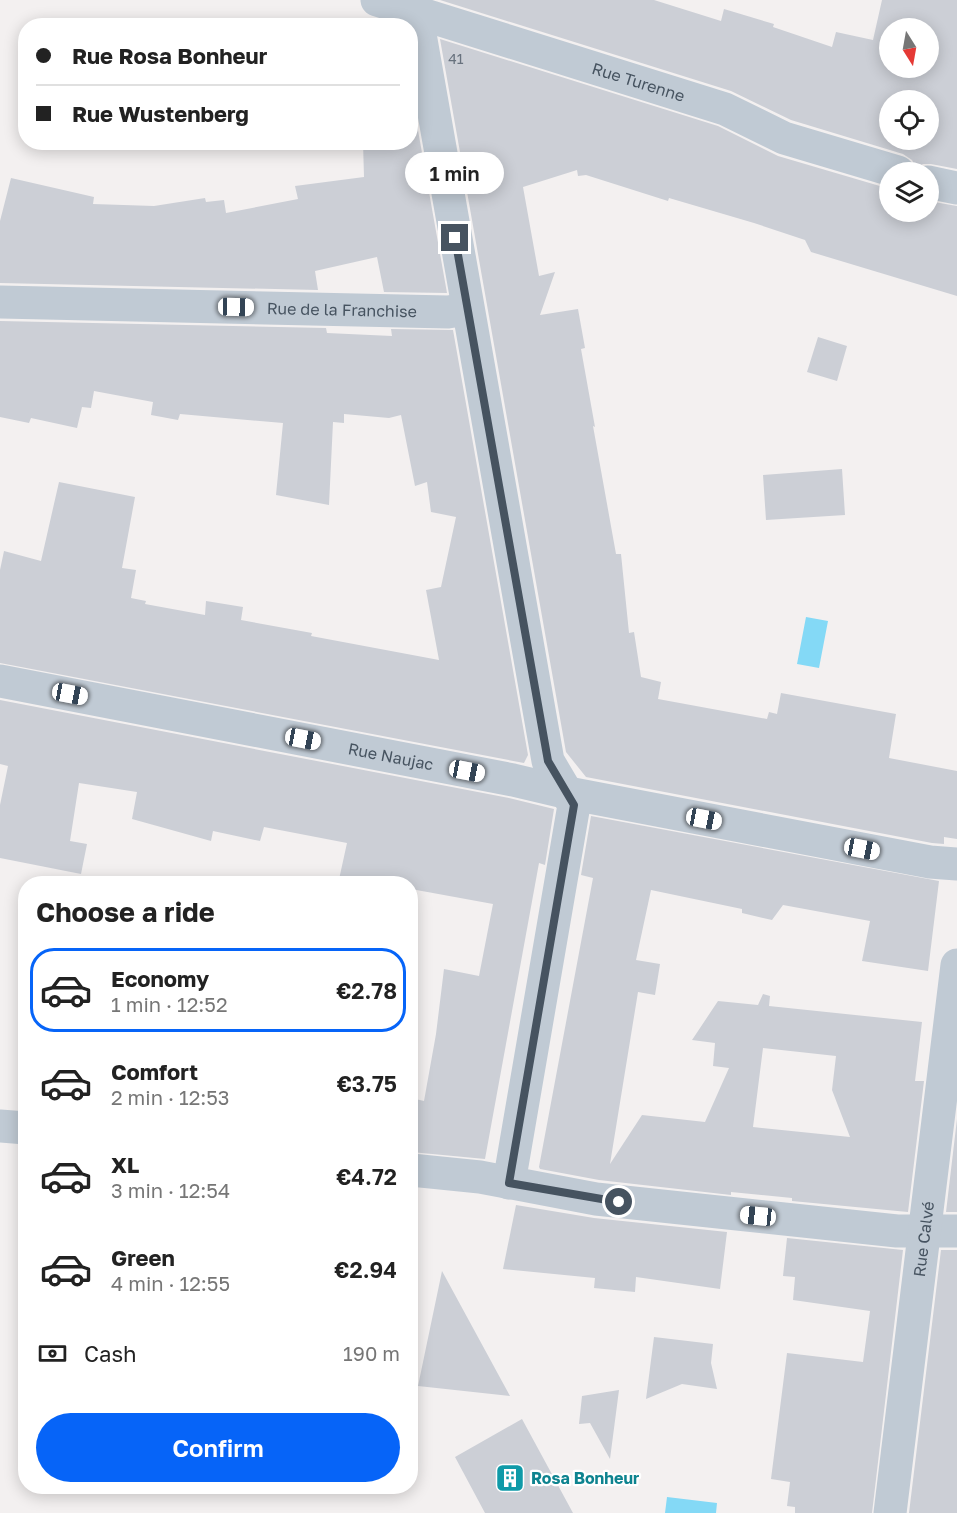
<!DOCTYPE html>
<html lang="en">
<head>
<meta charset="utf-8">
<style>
	body { margin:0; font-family:"Golos Text",sans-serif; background:#f2f2f2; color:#222; height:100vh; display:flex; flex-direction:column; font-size:22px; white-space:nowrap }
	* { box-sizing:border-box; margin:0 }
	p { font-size:20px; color:#767676 }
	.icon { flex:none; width:33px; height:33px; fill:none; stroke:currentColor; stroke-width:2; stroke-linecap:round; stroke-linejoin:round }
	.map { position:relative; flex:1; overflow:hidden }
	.details { position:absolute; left:18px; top:876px; width:400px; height:618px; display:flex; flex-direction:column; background:#fff; border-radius:24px; box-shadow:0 3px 15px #0003 }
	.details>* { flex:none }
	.banner { position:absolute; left:18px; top:18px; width:400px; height:132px; border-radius:24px; box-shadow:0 3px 15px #0003; display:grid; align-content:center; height:132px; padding:0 18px; background:#fff }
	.needle { width:39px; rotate:169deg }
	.fabs { position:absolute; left:879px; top:18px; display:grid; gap:12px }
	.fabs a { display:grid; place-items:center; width:60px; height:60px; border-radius:50%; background:#fff; box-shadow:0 3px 15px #0003; font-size:30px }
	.end { position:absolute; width:27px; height:27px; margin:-14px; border:8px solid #465360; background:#fff; box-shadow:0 0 0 3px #fff }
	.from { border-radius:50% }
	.bubble { position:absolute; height:42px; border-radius:21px; background:#fff; box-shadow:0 3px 15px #0003; font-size:20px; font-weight:600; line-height:42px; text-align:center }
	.car { position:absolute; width:18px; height:36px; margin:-18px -9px; border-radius:8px; box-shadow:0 0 4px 2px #0007; background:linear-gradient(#fff 24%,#345 0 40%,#fff 0 76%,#345 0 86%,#fff 0) }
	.banner b { display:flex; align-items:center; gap:21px; height:57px; font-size:22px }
	.banner b+b { border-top:2px solid #e0e0e0 }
	.banner i { width:15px; height:15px; background:#222 }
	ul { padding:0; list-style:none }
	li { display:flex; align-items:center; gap:18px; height:84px; margin:0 12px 9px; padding:0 6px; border:3px solid transparent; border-radius:24px }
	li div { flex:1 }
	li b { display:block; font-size:22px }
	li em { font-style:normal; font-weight:600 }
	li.active { border-color:#0664f8 }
	li>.icon { width:54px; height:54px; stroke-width:1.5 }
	h2 { padding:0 18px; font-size:27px; line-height:72px }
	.pay { display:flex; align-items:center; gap:15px; height:66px; padding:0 18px; font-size:22px }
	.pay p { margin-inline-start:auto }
	.cta { display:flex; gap:12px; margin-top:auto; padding:12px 18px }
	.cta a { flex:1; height:69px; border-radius:36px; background:#0664f8; color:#fff; font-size:24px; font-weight:600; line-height:69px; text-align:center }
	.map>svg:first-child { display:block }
</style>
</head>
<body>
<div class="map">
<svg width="957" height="1513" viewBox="0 0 957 1513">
	<rect width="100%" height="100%" fill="#f3f0f0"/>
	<path fill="#84d9f6" d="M806,617L828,621L819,668L797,664Z
		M667,1497L717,1503L716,1513H665Z"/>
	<path fill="#cccfd6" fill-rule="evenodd" d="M440,0H654L721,21L724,9L774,24L773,27L832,47L836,32L873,40L882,0H957V169L931,164H923L916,168L912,160L903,154L791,120L731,91ZM890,28H928V68H890ZM890,100H928V140H890Z
		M440,39L718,126L778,156L890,189V212H928V201L957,206V296L811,252L805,240L754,223L669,198L668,201L586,175L578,176L577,170L523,187L539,276L555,272L540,315L578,309L585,348L581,349L595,427L593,426L616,554H621L629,633L634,632L641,677L661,682L658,699L767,719L769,712L777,714L781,693L896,714L889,758L957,771V839L944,837V844L932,843L586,777L566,752Z
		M411,91L447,293L384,292L377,257L315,271L318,290L0,283V221L11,178L94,197L93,204L154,206L205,198L206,202L224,200L226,213L298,199L295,186L364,177L363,142H411Z
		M0,321L326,328L327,333L392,336L391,329L453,330L528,755L524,763L0,663V570L4,551L41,561L59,482L135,497L122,568L136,570L131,598L146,601L145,604L205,615L206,601L243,607L241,620L312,633L311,636L439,660L426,590L441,587L456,517L431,512L427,482L415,486L401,415L389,418L344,414V423L333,422L329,505L276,495L283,423L180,414L178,420L151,415L153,402L94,391L91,408L82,407L77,428L31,418L29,423L0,417Z
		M818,337L847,346L837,381L807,372Z
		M842,469L845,515L766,520L763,475Z
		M0,700L509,798L554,809L545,865L539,863L485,1159L411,1152V1098L424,1101L436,1034L444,969L479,976L493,904L411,889V884H338L347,843L264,827L260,841L213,831L211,841L132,819L137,792L79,783L70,841L87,844L81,874L0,858V805L8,766L0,764Z
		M591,816L939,881L928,971L862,961L870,921L783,905L772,920L742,913V909L651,890L636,960L660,964L655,995L638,992L610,1164L642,1115L705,1122L729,1068L713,1066L715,1043L692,1040L718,1001L758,1005L763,994L770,996L769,1006L922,1022L915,1081H924L908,1212L792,1201V1198L731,1192V1195L599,1180L540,1169L539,1167L593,878L581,875ZM763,1048L836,1056L832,1090L850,1137L753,1127Z
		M957,1119V1212H946Z
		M516,1205L594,1218L727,1232L720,1289L636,1277L635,1292L594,1288L595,1278L503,1269Z
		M787,1238L903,1250L872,1513H795V1507L787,1506L790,1482L771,1479L787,1353L863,1362L870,1311L793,1300L795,1277L783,1276Z
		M941,1250H957V1513H909Z
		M442,1271L510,1396L418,1386Z
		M654,1337L713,1344L711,1363L717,1389L682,1384L646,1399Z
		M619,1390L610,1459L590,1423L579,1424L582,1396Z
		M522,1419L573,1513H485L455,1457Z"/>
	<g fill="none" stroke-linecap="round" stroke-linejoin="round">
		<g stroke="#c0cad4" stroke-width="33">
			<path d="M414,0L548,761L574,805L509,1183"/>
			<path id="s1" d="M0,302L448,312L467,309"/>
			<path id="s2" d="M0,681L513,780L568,793L930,862L957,864"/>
			<path d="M0,1126L26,1128"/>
			<path d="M411,1170L480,1177L596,1199L897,1231H957"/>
			<path id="s3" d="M890,1513L957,965"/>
		</g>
		<g stroke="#c0cad4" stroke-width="33">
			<path id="s4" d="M377,0L725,109L784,138L898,172"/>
			<path d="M928,182L957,188"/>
		</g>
	</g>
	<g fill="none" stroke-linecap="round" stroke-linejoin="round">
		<path stroke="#465360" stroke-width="8" d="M455,238L548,761L574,805L509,1183L619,1202"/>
	</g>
	<defs>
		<g id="building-square" transform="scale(1.5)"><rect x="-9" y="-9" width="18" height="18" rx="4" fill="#0f9aa8" stroke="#fff"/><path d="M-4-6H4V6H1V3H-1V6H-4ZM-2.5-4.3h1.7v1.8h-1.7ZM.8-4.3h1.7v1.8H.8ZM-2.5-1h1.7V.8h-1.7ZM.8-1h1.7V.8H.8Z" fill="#fff"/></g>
	</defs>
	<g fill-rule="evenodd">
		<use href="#building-square" x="510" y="1478"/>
	</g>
	<g text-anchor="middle" stroke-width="4.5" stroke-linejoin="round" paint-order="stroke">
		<g font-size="14" fill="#68727e">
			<text x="456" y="64">41</text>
		</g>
		<g font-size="16" fill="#465360" stroke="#fff">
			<text dy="6" stroke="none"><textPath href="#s4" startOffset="274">Rue Turenne</textPath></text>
			<text dy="6" stroke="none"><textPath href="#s1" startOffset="342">Rue de la Franchise</textPath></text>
			<text dy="6" stroke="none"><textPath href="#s2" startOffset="398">Rue Naujac</textPath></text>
			<text dy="6" stroke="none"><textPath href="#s3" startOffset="276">Rue Calvé</textPath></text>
		</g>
		<g font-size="16" font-weight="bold" fill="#0d838f" stroke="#fff" text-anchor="start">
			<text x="531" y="1484">Rosa Bonheur</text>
		</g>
	</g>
</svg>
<div class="fabs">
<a><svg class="needle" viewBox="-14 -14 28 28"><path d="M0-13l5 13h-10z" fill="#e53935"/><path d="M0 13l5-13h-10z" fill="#767676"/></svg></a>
<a><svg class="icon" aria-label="locate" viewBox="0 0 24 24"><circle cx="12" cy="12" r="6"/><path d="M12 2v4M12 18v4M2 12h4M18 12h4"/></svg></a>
<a><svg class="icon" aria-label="layers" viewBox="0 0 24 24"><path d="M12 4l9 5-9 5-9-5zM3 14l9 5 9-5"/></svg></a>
</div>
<i class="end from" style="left:619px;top:1202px"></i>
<i class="end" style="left:455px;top:238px"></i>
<div class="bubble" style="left:405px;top:152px;width:99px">1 min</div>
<i class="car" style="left:236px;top:307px;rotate:91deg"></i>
<i class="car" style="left:70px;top:694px;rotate:101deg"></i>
<i class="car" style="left:303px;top:739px;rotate:101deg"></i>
<i class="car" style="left:467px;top:771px;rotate:101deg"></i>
<i class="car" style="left:704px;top:819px;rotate:101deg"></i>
<i class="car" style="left:862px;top:849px;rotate:101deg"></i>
<i class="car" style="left:758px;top:1216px;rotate:276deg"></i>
<div class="banner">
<b><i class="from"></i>Rue Rosa Bonheur</b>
<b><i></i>Rue Wustenberg</b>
</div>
<section class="details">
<h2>Choose a ride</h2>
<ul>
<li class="active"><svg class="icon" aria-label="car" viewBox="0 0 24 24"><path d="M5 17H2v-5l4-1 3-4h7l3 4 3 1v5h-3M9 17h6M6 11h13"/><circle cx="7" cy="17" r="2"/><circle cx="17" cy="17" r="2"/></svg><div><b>Economy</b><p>1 min · 12:52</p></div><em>€2.78</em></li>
<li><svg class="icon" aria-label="car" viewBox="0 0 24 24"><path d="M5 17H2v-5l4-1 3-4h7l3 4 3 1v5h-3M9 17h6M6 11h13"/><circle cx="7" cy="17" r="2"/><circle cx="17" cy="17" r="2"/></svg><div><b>Comfort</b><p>2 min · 12:53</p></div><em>€3.75</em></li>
<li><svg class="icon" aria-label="car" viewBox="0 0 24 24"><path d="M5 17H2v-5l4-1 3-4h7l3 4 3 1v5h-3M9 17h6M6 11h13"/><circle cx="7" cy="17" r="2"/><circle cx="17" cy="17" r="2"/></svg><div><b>XL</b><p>3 min · 12:54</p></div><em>€4.72</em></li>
<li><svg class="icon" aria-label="car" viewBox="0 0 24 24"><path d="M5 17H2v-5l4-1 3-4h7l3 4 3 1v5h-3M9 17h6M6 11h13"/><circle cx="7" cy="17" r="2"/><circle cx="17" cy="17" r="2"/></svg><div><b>Green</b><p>4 min · 12:55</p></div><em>€2.94</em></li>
</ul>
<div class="pay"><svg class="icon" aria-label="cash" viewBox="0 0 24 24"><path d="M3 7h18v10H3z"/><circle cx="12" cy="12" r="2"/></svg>Cash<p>190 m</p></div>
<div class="cta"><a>Confirm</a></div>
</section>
</div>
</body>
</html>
